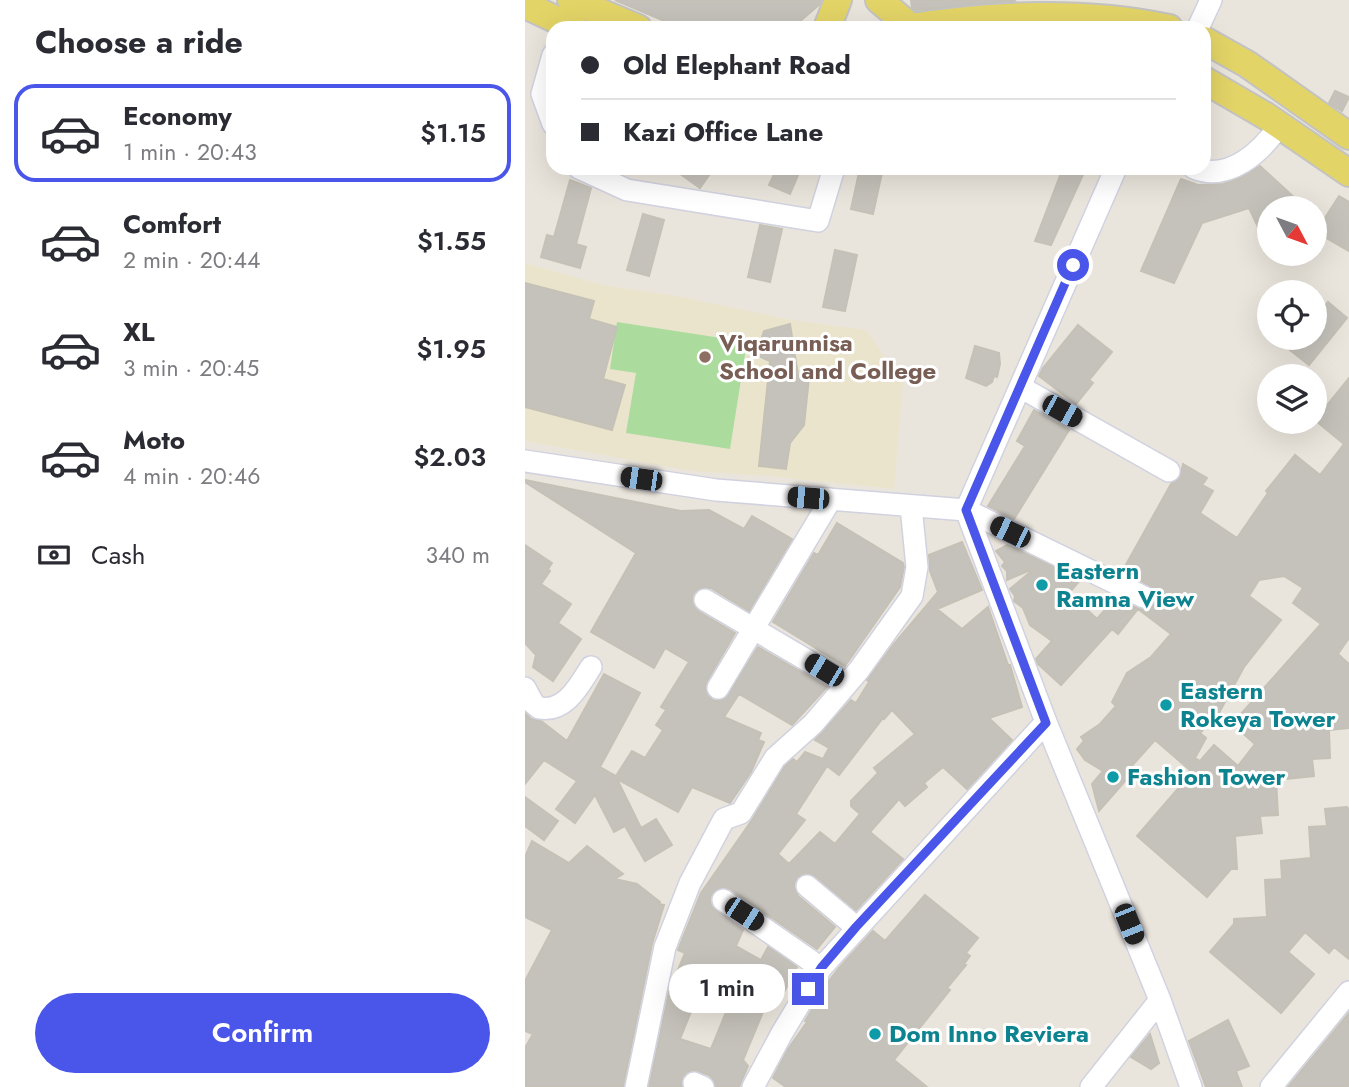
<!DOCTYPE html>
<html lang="en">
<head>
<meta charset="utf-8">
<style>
	body { margin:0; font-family:Jost,sans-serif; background:#f2f2f3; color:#2b2b33; height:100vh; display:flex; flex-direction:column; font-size:26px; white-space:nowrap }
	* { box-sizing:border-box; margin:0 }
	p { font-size:23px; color:#7c7c81 }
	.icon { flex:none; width:38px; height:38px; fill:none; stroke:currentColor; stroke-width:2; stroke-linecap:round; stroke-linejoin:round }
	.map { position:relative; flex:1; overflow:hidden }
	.details { display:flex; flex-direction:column; background:#fff; width:525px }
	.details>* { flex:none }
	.guide { position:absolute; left:21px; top:21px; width:665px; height:154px; border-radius:21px; box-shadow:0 7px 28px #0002; display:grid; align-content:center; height:154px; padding:0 35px; background:#fff }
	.needle { width:46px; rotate:131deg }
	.controls { position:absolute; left:732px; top:196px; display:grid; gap:14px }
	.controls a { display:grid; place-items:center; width:70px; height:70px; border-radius:50%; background:#fff; box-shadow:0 7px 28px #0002; font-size:35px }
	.end { position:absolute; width:32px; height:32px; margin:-16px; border:9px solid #4a56e9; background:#fff; box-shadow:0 0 0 4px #fff }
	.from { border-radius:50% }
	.bubble { position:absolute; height:49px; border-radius:24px; background:#fff; box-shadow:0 7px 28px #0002; font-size:23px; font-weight:600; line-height:49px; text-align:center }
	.car { position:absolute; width:21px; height:42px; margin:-21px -10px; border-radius:9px; box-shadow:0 0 5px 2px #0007; background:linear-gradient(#222 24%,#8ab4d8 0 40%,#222 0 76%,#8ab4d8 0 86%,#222 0) }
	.guide b { display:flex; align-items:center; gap:24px; height:66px; font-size:26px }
	.guide b+b { border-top:2px solid #e1e1e2 }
	.guide i { width:18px; height:18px; background:#2b2b33 }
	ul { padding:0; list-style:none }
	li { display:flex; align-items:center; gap:21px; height:98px; margin:0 14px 10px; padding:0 21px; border:4px solid transparent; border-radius:21px }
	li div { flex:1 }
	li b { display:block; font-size:26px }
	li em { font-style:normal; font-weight:600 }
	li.current { border-color:#4a56e9 }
	li>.icon { width:63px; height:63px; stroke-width:1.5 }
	h2 { padding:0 35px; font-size:32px; line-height:84px }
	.pay { display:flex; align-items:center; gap:18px; height:77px; padding:0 35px; font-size:26px }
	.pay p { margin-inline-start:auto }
	.cta { display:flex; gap:14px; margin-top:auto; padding:14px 35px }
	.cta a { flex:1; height:80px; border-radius:42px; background:#4a56e9; color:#fff; font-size:28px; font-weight:600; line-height:80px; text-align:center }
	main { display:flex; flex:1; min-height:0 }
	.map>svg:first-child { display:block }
</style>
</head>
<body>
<main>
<section class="details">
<h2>Choose a ride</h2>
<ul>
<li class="current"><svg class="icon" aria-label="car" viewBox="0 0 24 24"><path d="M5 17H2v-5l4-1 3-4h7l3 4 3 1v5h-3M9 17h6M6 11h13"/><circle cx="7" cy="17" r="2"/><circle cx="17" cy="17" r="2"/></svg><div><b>Economy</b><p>1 min · 20:43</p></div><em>$1.15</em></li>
<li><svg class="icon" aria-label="car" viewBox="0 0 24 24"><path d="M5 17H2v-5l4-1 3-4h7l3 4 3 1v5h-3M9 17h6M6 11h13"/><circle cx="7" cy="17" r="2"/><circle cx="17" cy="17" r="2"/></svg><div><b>Comfort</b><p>2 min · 20:44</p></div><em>$1.55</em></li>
<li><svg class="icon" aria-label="car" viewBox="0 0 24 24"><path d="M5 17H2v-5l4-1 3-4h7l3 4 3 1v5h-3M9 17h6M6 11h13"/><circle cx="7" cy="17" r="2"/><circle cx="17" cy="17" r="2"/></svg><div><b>XL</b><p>3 min · 20:45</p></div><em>$1.95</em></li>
<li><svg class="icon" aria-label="car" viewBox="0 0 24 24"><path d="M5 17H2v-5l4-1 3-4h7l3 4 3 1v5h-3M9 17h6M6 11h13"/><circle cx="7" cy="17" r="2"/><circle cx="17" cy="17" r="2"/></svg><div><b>Moto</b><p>4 min · 20:46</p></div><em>$2.03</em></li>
</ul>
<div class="pay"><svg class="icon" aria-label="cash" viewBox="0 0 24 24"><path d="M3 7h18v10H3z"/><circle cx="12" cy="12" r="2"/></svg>Cash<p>340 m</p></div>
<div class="cta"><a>Confirm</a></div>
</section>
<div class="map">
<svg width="824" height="1087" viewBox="0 0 824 1087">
	<rect width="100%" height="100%" fill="#eae5dc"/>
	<path fill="#eae4cd" d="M0,263L78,285L157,297L267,320L341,330L378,383L369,489L244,476L167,471L0,441Z"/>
	<path fill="#abdc9d" d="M92,322L222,342L205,449L101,433L111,373L85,369Z"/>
	<path fill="#c5c2bb" stroke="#c5c1b6" stroke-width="2" fill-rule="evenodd" d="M90,0H296L294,5L267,28H179L149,25Z
		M386,0H489L490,1L391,10L387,8Z
		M810,91L824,97L817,111L804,103Z
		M735,166L772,200L764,208H744V223L734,229L724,208L677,223L649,283L616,271L656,179L673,185L698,184L712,179Z
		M147,168H189L175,188Z
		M252,168H276L265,194L244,185Z
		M335,168H358L348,214L326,209Z
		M538,168H561L526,245L510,241Z
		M45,180L66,188L51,244L61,247L55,268L16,257L22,235L29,237Z
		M814,196L824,202V251L791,232Z
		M118,214L139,220L124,276L102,270Z
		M235,225L257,229L245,282L223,277Z
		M310,250L332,255L320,311L298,307Z
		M0,283L69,301L64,319L92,327L78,379L100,385L87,430L0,407Z
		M803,302L822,318L784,365L765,350L774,338H789V319Z
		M265,324L273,375L284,377L279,425L265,443L261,469L234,466L245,361L231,355L239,331Z
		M553,325L587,352L564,380L568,383L551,404L514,376L518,368Z
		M450,346L474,353L475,364L472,377L469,376L467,382L461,386L441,378Z
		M824,378V638L813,654L824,664V728L804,730L805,758L787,759L789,776L751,780L753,815L735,816L737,833L710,836L712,869H706L682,897L612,836L658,783L656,781L665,770L630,740L605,768L609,771L574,811L567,784L578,771L560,760L552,749L559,741L556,737L575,724L591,706L587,702L602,673L626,657L646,634L613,609L593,634L587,629L536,685L513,664L511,659L527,641L505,625L498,608L489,601L490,596L485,589L510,568L482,580V571L477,566L480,562L471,551L482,545L527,566L534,572H537L555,580L544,593L572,619L590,598L614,609L626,608L631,602L629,589L598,570L646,484L655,478L658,464L682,478L677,485L688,491L675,513L712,538L743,493L741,491L770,455L795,475L819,444L790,420ZM759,576L778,588L768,603L796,624L707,724L730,744L713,766L689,745L675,761L670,758L681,738L675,733L694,713L719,667L756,620L724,596L734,580Z
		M509,410L544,430L489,519L463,506L500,446L492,441Z
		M0,480L156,511L184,510L219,529L227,516L267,539L224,611L186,588H174L168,594L167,601L173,611L210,633L182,681L180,688L187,700L193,701L200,699L233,647L302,687L267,725L214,694L199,717L236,733L233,740L239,742L226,772L205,803L167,787L153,812L92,779L116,828L131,819L147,845L120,861L100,826L89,832L70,795L50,823L31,809L52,781L19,760L0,784V713L6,719L16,721L42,741L79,674L115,693L75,767L91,776L107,751L120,758L138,730L131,725L141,710L136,707L164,662L140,648L129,668L66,632L111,553L0,482Z
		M312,523L378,563L379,567L375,587L320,666L248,622L289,553L293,555Z
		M437,542L457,590L412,609L437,629L463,607L483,665H485L497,707L464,718L487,740L442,789L418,767L399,783L402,787L380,806L374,799L345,832L378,859L331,910L290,876L284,873L272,877L269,884L273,896L310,927L292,949L205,889L198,887L188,892L185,898L186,906L218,930L211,946L236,960L243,947L272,967L255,1000L245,995L218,1060L223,1066L214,1087H191L189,1080L184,1075L168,1070L157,1077V1087H124L144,992L160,953L153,950L176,893L227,820L260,766L268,759L272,762L280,752L298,759L304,748L290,740L326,700L331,703L344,682L342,680L368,645L413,592L405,571L404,555ZM367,710L390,734L349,768L353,773L326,801V806L335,814L310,844L295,832L264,864L253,854L280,820L271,814L302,766L314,775L358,718L359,719ZM185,964L215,978L186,1049L155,1039Z
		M0,545L27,563L23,569L25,571L16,584L46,604L33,623L56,639L28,681L8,667L11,655L0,643Z
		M0,797L33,821L19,840L0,826Z
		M822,807L824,810V959L809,947L804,953L780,932L763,952L789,974L756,1013L685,952L709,924V919L742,917L740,880L757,879L756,861L786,858L784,827L802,826L800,809Z
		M7,841L44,863L62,846L98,874L90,879L112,884L135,902L134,904L139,905L127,944L98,1087H0V1048L8,1034L0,1031V981L27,930L0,917V857Z
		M400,895L453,938L441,953L445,956L439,964L441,965L422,988L425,990L369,1060L402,1087H261L248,1078L263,1049L282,1022L280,1021L303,982L314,968L348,931L360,941Z
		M824,1013V1087H763Z
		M703,1020L724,1066L711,1071L717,1087H681L664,1041Z
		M625,1034L634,1063L626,1069L606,1057Z"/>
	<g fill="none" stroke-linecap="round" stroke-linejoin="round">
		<g stroke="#d1d2e0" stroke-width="24">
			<path id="minor" d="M673,28L686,0
				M28,55L17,94L28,124
				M54,168L102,190L293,221L309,168
				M591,168L441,510L521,722L635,1000L666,1087
				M669,168C704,182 736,152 754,126
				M495,387L644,471
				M0,461L191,490L441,510L619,597
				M180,600L322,684
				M0,688L8,703L14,708C40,713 54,686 66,667
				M193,688L306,499
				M282,886L331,927
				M198,900L296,968
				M169,1083L178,1087
				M111,1087L140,947L165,883L199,819L216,813L250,758L288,724L334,670L387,596L392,567L386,506
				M228,1087L257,1033L296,968L521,722
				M566,1087L635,1000
				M746,1087L824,992"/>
		</g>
		<g stroke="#c3c3c3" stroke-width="30">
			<path id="major" d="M46,0L113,28
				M354,0L386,27
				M0,5L49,28
				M302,28L313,0
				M380,28C465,14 560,10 644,28
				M679,40L722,64L824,136
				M679,80L741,116L824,173"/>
		</g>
		<use href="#minor" stroke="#fff" stroke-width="21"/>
		<use href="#major" stroke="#e3d467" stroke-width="26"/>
	</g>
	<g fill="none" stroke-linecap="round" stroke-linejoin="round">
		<path stroke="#4a56e9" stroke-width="9" d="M283,989L296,968L331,927L521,723L441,510L548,265"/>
	</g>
	<circle fill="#8d6e63" stroke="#fff" stroke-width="2.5" cx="180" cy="357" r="7"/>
	<g fill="#0f9aa8" stroke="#fff" stroke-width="2.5">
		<circle cx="517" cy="585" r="7"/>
		<circle cx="641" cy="705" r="7"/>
		<circle cx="588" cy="777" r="7"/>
		<circle cx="350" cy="1034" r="7"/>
	</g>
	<g text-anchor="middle" stroke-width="6" stroke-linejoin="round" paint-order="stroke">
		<g font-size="24" font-weight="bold" fill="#785e54" stroke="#fff" text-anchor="start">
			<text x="194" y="351">Viqarunnisa<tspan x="194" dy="28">School and College</tspan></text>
		</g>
		<g font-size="24" font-weight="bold" fill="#0d838f" stroke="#fff" text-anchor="start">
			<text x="531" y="579">Eastern<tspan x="531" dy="28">Ramna View</tspan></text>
			<text x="655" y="699">Eastern<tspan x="655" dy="28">Rokeya Tower</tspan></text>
			<text x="602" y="785">Fashion Tower</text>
			<text x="364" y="1042">Dom Inno Reviera</text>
		</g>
	</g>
</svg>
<div class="controls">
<a><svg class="needle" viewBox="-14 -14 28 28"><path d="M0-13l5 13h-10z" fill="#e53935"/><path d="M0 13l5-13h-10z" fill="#7c7c81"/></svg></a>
<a><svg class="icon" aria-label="locate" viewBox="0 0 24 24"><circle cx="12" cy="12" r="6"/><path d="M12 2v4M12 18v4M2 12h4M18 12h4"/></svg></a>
<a><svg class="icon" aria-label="layers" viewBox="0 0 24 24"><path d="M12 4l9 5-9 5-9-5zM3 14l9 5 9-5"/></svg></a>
</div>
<i class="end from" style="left:548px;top:265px"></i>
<i class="end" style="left:283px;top:989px"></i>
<div class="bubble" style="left:144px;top:964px;width:116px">1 min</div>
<i class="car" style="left:537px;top:411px;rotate:119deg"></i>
<i class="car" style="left:116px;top:479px;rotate:278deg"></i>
<i class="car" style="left:283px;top:498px;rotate:275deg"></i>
<i class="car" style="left:485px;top:532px;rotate:296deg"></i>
<i class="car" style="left:299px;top:670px;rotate:301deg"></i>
<i class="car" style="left:219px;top:914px;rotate:123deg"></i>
<i class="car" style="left:604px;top:924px;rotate:158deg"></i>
<div class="guide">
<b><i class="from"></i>Old Elephant Road</b>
<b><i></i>Kazi Office Lane</b>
</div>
</div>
</main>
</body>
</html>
